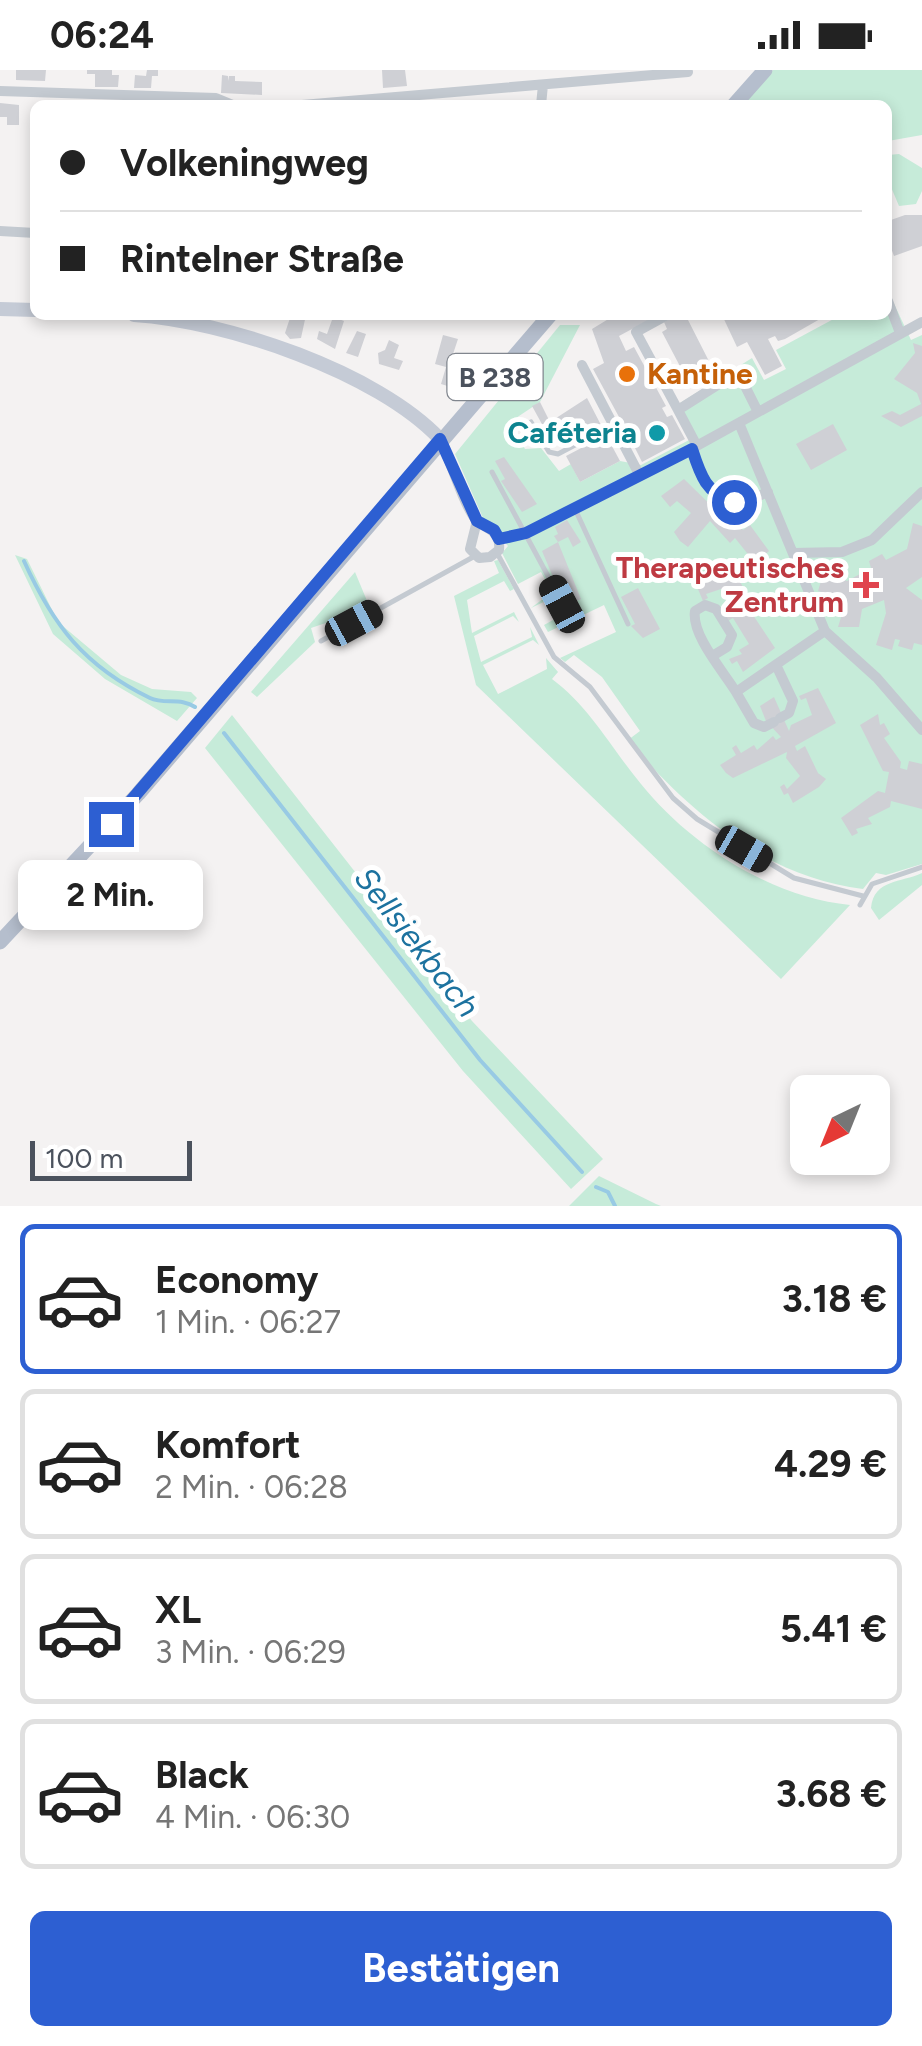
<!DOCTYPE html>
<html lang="de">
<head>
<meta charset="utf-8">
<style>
	body { margin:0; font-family:Figtree,sans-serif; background:#f2f2f2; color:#222; height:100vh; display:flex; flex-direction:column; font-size:38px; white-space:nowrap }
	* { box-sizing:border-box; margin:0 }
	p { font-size:32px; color:#767676 }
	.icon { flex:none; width:55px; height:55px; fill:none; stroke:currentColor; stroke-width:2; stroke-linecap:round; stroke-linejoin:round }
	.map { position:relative; height:1136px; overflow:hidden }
	.sheet { display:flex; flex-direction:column; background:#fff; flex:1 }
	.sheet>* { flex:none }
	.hud { position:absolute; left:30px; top:30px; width:862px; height:220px; border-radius:15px; box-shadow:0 5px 15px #0003; display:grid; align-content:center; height:220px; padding:0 30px; background:#fff }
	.needle { width:65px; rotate:223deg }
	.controls { position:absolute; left:790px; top:1005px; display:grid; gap:20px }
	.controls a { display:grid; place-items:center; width:100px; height:100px; border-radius:15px; background:#fff; box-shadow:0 5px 15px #0003; font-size:50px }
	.scale { position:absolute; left:30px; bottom:25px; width:162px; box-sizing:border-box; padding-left:10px; border:5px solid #4b525d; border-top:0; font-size:28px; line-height:35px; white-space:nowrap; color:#4b525d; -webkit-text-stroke:8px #fff; paint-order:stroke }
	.end { position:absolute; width:45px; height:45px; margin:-22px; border:12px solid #2d5fd2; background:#fff; box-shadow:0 0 0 5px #fff }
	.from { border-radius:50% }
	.bubble { position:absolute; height:70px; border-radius:15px; background:#fff; box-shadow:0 5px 15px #0003; font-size:32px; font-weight:700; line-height:70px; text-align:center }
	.car { position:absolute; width:30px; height:60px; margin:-30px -15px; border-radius:12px; box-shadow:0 0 8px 2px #0007; background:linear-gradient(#222 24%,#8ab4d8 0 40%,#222 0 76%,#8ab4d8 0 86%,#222 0) }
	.hud b { display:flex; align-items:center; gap:35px; height:95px; font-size:38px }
	.hud b+b { border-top:2px solid #e0e0e0 }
	.hud i { width:25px; height:25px; background:#222 }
	ul { padding:18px 0 0; list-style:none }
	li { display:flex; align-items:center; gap:30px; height:150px; margin:0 20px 15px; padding:0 10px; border:5px solid #e0e0e0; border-radius:15px }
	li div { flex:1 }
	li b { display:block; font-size:38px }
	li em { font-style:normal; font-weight:700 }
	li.on { border-color:#2d5fd2 }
	li>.icon { width:90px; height:90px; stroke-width:1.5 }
	.button { display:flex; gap:20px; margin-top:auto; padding:20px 30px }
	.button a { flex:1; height:115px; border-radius:15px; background:#2d5fd2; color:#fff; font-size:40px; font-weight:700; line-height:115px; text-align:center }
	.status { display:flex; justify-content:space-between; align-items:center; height:70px; padding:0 50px; background:#fff; direction:ltr }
	.status svg { height:28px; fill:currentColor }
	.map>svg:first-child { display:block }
</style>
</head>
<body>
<div class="status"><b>06:24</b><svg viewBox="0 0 49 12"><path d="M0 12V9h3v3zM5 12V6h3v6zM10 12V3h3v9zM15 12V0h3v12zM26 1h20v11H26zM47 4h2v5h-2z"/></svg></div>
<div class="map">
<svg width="922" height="1136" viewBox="0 0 922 1136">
	<rect width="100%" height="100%" fill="#f4f2f2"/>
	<path fill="#c6ebd9" d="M773,0H922V65L888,71V35H741Z
		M899,84L922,98V121L916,134L899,136L888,110V85Z
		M888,221L911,270L922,265V794L886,805L876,803L863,819C767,808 688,741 628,670L640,661L602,607L574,585L565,592L560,588L616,562L604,535L548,562L544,555L564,544L554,527L531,538L552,522L541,502L518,514L502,483L508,476L483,448L455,384L560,255H580L540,332L510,352L525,379L541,378L559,401L571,394L580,412L620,391L641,395L695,367L680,333L752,288L764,310L786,299L776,280L841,245H888Z
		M15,485L27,489L58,552L121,605L152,619L191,622L197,628L177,651L105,609L53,564Z
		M498,490L514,519L510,521L504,511L467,530L472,563L514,542L519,552L513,546L474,566L481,592L532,567L530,557L539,575L533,570L483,595L498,624L547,599L546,588L558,602L552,609C590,637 611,678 641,714C689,774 772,828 850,835L781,909L476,615L454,526L499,503L494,491Z
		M355,502L370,538L311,558L315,572L257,627L251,622Z
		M232,645L472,951L603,1089L571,1119L463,1001L205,678Z
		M922,803V815L879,850L871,838C874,809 901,813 922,803Z
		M599,1106L656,1134L661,1136H569Z"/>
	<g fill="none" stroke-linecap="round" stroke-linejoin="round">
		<path stroke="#98cae4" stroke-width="4" d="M24,491C53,555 84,596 150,628C164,635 181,627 195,637
			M224,663L480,990L582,1102
			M596,1117L608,1122L615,1136"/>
	</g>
	<path fill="#cfd0d5" d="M16,0H46L45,11L16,10Z
		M87,0H112V5H119L118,17H95V4H87Z
		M147,0H158V6H152L151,18H134L135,5L146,6Z
		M382,0H405L407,16L383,18Z
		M222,5L228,6V11L229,6H235V11L262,12V25L221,23Z
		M0,33L19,35V55H7V47H0Z
		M905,145H922V176L894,186L888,170V151Z
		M291,245H306L301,268L290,269L285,263Z
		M615,245H658L619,266L626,281L634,277L666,336L662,338L667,347L672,345L685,369L642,392L630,368L634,366L632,361L629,356L625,358L593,299L604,293L592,259Z
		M677,245L687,248L715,303L683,319L677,306L683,302L662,262L667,259L664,252Z
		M722,245H827L785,269L778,271L775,266L768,269L782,296L765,305L747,272L737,277Z
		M333,247L344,251L335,279L317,269L319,261L327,264Z
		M357,261L366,264L358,287L346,283Z
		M443,265L458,269L453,284L463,287L454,318L441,314L446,297L435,294Z
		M389,270L399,275L394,288L403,291L399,300L379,294L378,283L385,280Z
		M913,273L922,276V346L901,357L881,346L892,341L900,345L921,334L917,323L894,309L915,283Z
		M587,328L601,355L563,376L551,353L543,356L532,336L540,332L550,352Z
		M833,354L847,380L811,400L796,374Z
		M606,365L620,391L580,412L566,386Z
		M504,387L537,434L522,442L501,411L505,409L495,391Z
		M684,409L726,450L731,446L743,460L750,455L769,481L755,493L735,468L730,473L710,451L688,477L680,471L674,462L691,443L677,431L670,437L661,426Z
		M567,450L581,472L573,477L568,467L558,472L554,466L558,464L555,457Z
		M913,453L922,456V507L906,518L922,530V575L914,573L912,580L898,576L900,570L895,569L892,580L876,575L886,543L884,530L862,539L859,557H838L843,541L836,539L835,526L818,521L821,511L826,512L828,503L847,511L871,498L869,491L882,484L886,490L907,479Z
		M558,472L581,529L572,533L560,511L556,514L542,481Z
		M731,496L751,531L749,539L775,578L743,602L737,591L732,594L729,589L742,584L739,580L749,574L733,548L728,551L724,545L733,539L721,519L706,524L708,528L703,531L695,512Z
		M638,518L660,559L643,568L631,556L635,554L621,527Z
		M818,618L836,653L795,676L797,681L805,676L818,703L826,709L819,717L793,733L788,723L784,725L780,717L784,714L787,719L800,706L786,688L787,682L733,708L726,703L720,695L736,685L732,678L736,675L741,683L754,675L757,680L773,666L776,670L781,667L766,651L760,636L774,627L789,661L791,655L812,645L806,628L801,630L799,626Z
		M878,644L880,655L884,653L890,664L884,668L901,692L900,698L907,700L909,691L922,694V739L891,731L890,737L868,748L872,754L856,759L858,763L852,766L841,748L878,721L885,723L889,702L883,701L860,655Z"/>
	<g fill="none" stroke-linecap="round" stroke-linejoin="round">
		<path stroke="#c4cad1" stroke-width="5" d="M531,352L549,382L558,384L613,355
			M492,402L563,534
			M575,439L628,554
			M497,483L554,587L590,617L673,728L697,749L794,808L863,826
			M321,571L475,486
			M860,835L872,814L922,797"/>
		<path stroke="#c4cad1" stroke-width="10" d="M0,21L216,28L233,35
			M302,35L688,2
			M541,35L543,15
			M0,161L35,163
			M888,231L900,263
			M667,245L636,262L678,340
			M582,295L640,406
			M739,353L825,561L877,608L922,660
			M441,370C449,388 465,439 477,451C489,461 501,460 499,480L490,487L479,488L470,479L477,451
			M697,376L678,340L738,302L758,342
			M691,379C708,421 719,445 768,422
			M499,469L526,463L682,384L922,252
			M793,483L842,482L872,470L922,422
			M714,585L727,577L732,565L716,539L705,535L695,541C691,565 724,602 736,622L825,561
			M777,597L793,631L789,643L780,648
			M736,622L754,653L764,657L774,652"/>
		<path stroke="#c5cbd6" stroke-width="14" d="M0,239L35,240
			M134,245C226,251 377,302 440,369"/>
		<path stroke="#b5becd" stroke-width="15" d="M734,35L765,0
			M0,872L138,724L550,245"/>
	</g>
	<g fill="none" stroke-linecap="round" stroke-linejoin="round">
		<path stroke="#2d5fd2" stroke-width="12" d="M111,754L440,369L477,451L494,460L499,469L526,463L692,379C700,404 706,424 734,432"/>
	</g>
	<circle fill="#e8710a" stroke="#fff" stroke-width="4" cx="627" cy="304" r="10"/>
	<circle fill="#0f9aa8" stroke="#fff" stroke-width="4" cx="657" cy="363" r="10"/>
	<path fill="#e0444e" stroke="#fff" stroke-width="4" d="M861 500h10v10h10v10h-10v10h-10v-10h-10v-10h10z"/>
	<g text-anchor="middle" stroke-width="10" stroke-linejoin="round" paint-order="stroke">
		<rect fill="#fff" stroke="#81868e" stroke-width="2.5" x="447.5" y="284" width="95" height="46" rx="8"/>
		<g font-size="28" font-weight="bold" fill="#4b525d">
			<text x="495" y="317">B 238</text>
		</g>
		<g font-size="30" font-weight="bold" fill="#c56008" stroke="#fff" text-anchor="start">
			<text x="647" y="314">Kantine</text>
		</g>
		<g font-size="30" font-weight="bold" fill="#0d838f" stroke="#fff" text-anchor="end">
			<text x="637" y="373">Caféteria</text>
		</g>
		<g font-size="30" font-weight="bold" fill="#be3a42" stroke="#fff" text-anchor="end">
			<text x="844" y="508">Therapeutisches<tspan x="844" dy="34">Zentrum</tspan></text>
		</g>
		<g font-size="32" font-style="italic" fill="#1c729f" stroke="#fff">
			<text transform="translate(417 872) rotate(52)" y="11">Sellsiekbach</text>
		</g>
	</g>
</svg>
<div class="controls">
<a><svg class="needle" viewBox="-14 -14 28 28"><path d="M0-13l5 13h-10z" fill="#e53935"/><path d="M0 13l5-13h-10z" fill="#767676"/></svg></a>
</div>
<div class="scale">100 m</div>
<i class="end from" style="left:734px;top:432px"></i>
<i class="end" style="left:111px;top:754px"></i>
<div class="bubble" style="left:18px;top:790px;width:185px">2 Min.</div>
<i class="car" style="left:562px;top:534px;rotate:332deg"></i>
<i class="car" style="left:354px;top:553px;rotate:62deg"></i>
<i class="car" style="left:744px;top:779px;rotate:120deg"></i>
<div class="hud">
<b><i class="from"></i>Volkeningweg</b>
<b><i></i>Rintelner Straße</b>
</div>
</div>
<section class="sheet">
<ul>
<li class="on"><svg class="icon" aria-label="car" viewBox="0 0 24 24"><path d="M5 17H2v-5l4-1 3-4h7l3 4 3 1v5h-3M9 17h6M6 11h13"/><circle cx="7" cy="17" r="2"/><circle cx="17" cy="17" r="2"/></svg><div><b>Economy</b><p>1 Min. · 06:27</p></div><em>3.18 €</em></li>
<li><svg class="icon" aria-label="car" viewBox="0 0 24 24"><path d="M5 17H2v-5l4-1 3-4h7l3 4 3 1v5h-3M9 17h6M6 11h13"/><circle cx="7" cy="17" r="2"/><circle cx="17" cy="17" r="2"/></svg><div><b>Komfort</b><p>2 Min. · 06:28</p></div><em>4.29 €</em></li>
<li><svg class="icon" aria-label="car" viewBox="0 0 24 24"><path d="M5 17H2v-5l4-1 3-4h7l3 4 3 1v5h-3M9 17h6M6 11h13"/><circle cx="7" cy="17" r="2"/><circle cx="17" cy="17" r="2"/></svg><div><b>XL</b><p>3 Min. · 06:29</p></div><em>5.41 €</em></li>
<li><svg class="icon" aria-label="car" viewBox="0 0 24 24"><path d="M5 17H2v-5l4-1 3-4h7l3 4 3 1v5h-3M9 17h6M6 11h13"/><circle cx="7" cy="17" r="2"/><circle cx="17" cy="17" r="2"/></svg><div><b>Black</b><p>4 Min. · 06:30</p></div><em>3.68 €</em></li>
</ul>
<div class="button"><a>Bestätigen</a></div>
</section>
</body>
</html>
